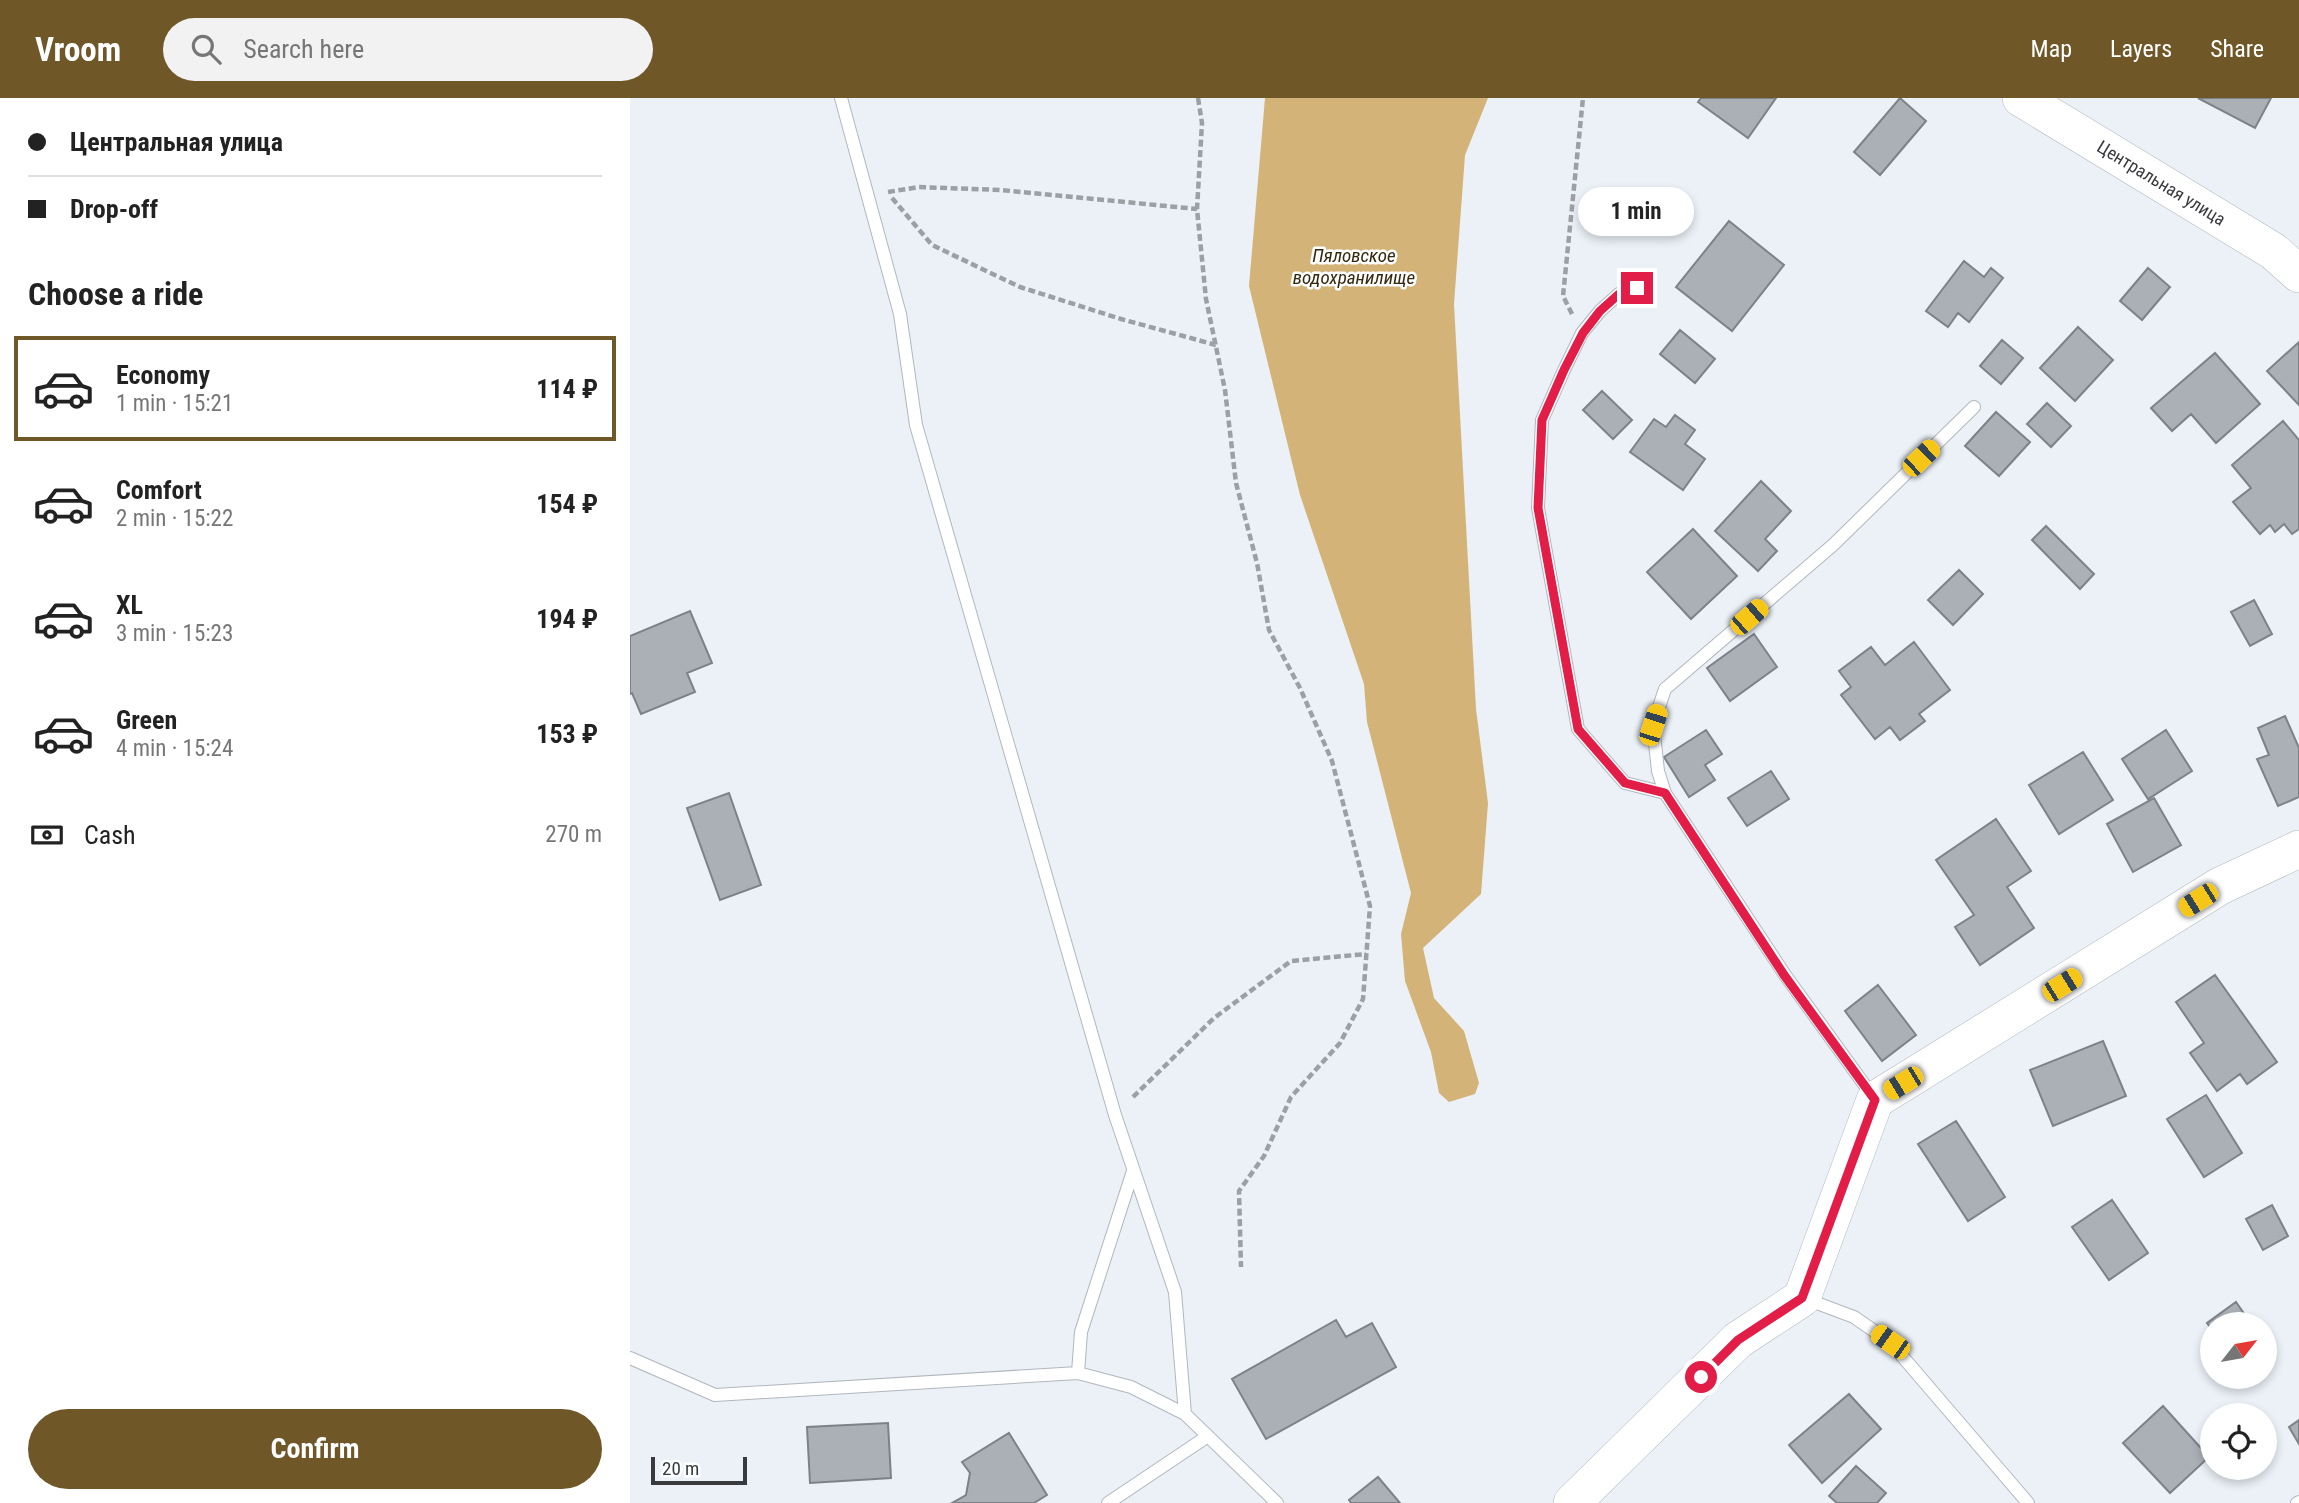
<!DOCTYPE html>
<html lang="en">
<head>
<meta charset="utf-8">
<style>
	body { margin:0; font-family:"Roboto Condensed",sans-serif; background:#f2f2f2; color:#222; height:100vh; display:flex; flex-direction:column; font-size:26px; white-space:nowrap }
	* { box-sizing:border-box; margin:0 }
	p { font-size:23px; color:#767676 }
	.icon { flex:none; width:38px; height:38px; fill:none; stroke:currentColor; stroke-width:2; stroke-linecap:round; stroke-linejoin:round }
	.map { position:relative; flex:1; overflow:hidden }
	.side { display:flex; flex-direction:column; background:#fff; width:630px }
	.side>* { flex:none }
	.guide { display:grid; align-content:center; height:154px; padding:0 28px; background:#fff }
	.needle { width:46px; rotate:59deg }
	.buttons { position:absolute; left:1570px; top:1214px; display:grid; gap:14px }
	.buttons a { display:grid; place-items:center; width:77px; height:77px; border-radius:50%; background:#fff; box-shadow:0 4px 10px #0003; font-size:35px }
	.scale { position:absolute; left:21px; bottom:18px; width:96px; box-sizing:border-box; padding-left:7px; border:4px solid #383a3d; border-top:0; font-size:19px; line-height:24px; white-space:nowrap; color:#383a3d; -webkit-text-stroke:5px #fcfeff; paint-order:stroke }
	.end { position:absolute; width:32px; height:32px; margin:-16px; border:9px solid #e11d48; background:#fff; box-shadow:0 0 0 4px #fff }
	.from { border-radius:50% }
	.bubble { position:absolute; height:49px; border-radius:24px; background:#fff; box-shadow:0 4px 10px #0003; font-size:23px; font-weight:700; line-height:49px; text-align:center }
	.car { position:absolute; width:21px; height:42px; margin:-21px -10px; border-radius:9px; box-shadow:0 0 5px 2px #0007; background:linear-gradient(#f5c518 24%,#345 0 40%,#f5c518 0 76%,#345 0 86%,#f5c518 0) }
	.guide b { display:flex; align-items:center; gap:24px; height:66px; font-size:26px }
	.guide b+b { border-top:2px solid #e0e0e0 }
	.guide i { width:18px; height:18px; background:#222 }
	ul { padding:0; list-style:none }
	li { display:flex; align-items:center; gap:21px; height:105px; margin:0 14px 10px; padding:0 14px; border:4px solid transparent; border-radius:0px }
	li div { flex:1 }
	li b { display:block; font-size:26px }
	li em { font-style:normal; font-weight:700 }
	li.active { border-color:#6f5728 }
	li>.icon { width:63px; height:63px; stroke-width:1.5 }
	h2 { padding:0 28px; font-size:32px; line-height:84px }
	.pay { display:flex; align-items:center; gap:18px; height:77px; padding:0 28px; font-size:26px }
	.pay p { margin-inline-start:auto }
	.action { display:flex; gap:14px; margin-top:auto; padding:14px 28px }
	.action a { flex:1; height:80px; border-radius:42px; background:#6f5728; color:#fff; font-size:28px; font-weight:700; line-height:80px; text-align:center }
	header { display:flex; align-items:center; gap:42px; box-sizing:border-box; height:98px; padding:0 35px; background:#6f5728; color:#fff }
	header strong { font-size:33px }
	nav { display:flex; gap:38px; margin-inline-start:auto; font-size:24px }
	.search { width:490px; height:63px; background:#f2f2f2; display:flex; align-items:center; gap:18px; box-sizing:border-box; padding:0 24px; border-radius:38px; color:#767676; font-size:26px }
	main { display:flex; flex:1; min-height:0 }
	.map>svg:first-child { display:block }
</style>
</head>
<body>
<header>
<strong>Vroom</strong>
<div class="search"><svg class="icon" aria-label="search" viewBox="0 0 24 24"><circle cx="10" cy="10" r="6"/><path d="M15 15l6 6"/></svg>Search here</div>
<nav><a>Map</a><a>Layers</a><a>Share</a></nav>
</header>
<main>
<section class="side">
<div class="guide">
<b><i class="from"></i>Центральная улица</b>
<b><i></i>Drop-off</b>
</div>
<h2>Choose a ride</h2>
<ul>
<li class="active"><svg class="icon" aria-label="car" viewBox="0 0 24 24"><path d="M5 17H2v-5l4-1 3-4h7l3 4 3 1v5h-3M9 17h6M6 11h13"/><circle cx="7" cy="17" r="2"/><circle cx="17" cy="17" r="2"/></svg><div><b>Economy</b><p>1 min · 15:21</p></div><em>114 ₽</em></li>
<li><svg class="icon" aria-label="car" viewBox="0 0 24 24"><path d="M5 17H2v-5l4-1 3-4h7l3 4 3 1v5h-3M9 17h6M6 11h13"/><circle cx="7" cy="17" r="2"/><circle cx="17" cy="17" r="2"/></svg><div><b>Comfort</b><p>2 min · 15:22</p></div><em>154 ₽</em></li>
<li><svg class="icon" aria-label="car" viewBox="0 0 24 24"><path d="M5 17H2v-5l4-1 3-4h7l3 4 3 1v5h-3M9 17h6M6 11h13"/><circle cx="7" cy="17" r="2"/><circle cx="17" cy="17" r="2"/></svg><div><b>XL</b><p>3 min · 15:23</p></div><em>194 ₽</em></li>
<li><svg class="icon" aria-label="car" viewBox="0 0 24 24"><path d="M5 17H2v-5l4-1 3-4h7l3 4 3 1v5h-3M9 17h6M6 11h13"/><circle cx="7" cy="17" r="2"/><circle cx="17" cy="17" r="2"/></svg><div><b>Green</b><p>4 min · 15:24</p></div><em>153 ₽</em></li>
</ul>
<div class="pay"><svg class="icon" aria-label="cash" viewBox="0 0 24 24"><path d="M3 7h18v10H3z"/><circle cx="12" cy="12" r="2"/></svg>Cash<p>270 m</p></div>
<div class="action"><a>Confirm</a></div>
</section>
<div class="map">
<svg width="1669" height="1405" viewBox="0 0 1669 1405">
	<rect width="100%" height="100%" fill="#ebf1f7"/>
	<path fill="#d4b378" d="M635,0H858L835,57L824,206L846,611L858,705L851,796L793,850L804,900L834,933L849,985L845,996L819,1004L809,995L801,954L775,883L771,836L781,795L737,624L734,586L670,397L619,188Z"/>
	<path fill="#abb0b6" stroke="#7d8288" stroke-width="2" d="M1071,0H1146L1118,40L1068,4Z
		M1270,0L1296,23L1250,77L1224,54Z
		M1568,0H1641L1625,30Z
		M1099,123L1154,167L1102,233L1046,189Z
		M1334,163L1354,179L1361,170L1373,180L1339,224L1328,215L1318,229L1296,213Z
		M1518,170L1540,189L1512,222L1490,203Z
		M1448,229L1483,262L1445,303L1410,270Z
		M1050,232L1085,261L1065,285L1030,256Z
		M1372,242L1393,260L1371,286L1350,268Z
		M1669,244V307L1637,273Z
		M1585,255L1630,306L1586,345L1561,316L1542,333L1521,310Z
		M972,293L1002,322L983,341L953,312Z
		M1417,305L1441,328L1421,349L1397,326Z
		M1366,314L1400,344L1369,378L1335,348Z
		M1045,317L1065,332L1055,346L1075,361L1053,392L1000,354L1024,321L1036,329Z
		M1653,323L1669,342V431L1662,436L1654,426L1645,434L1640,427L1630,436L1603,404L1621,390L1602,367Z
		M1131,383L1161,413L1135,441L1147,453L1128,473L1085,433Z
		M1416,428L1464,476L1450,491L1402,442Z
		M1063,431L1107,478L1061,521L1017,474Z
		M1329,472L1353,496L1323,527L1298,502Z
		M1624,502L1642,536L1620,548L1601,514Z
		M60,513L82,565L57,575L65,594L11,616L2,595L0,596V538Z
		M1124,536L1147,569L1100,603L1077,570Z
		M1284,544L1320,592L1289,616L1295,623L1270,642L1260,629L1245,641L1211,597L1221,589L1209,573L1241,549L1255,567Z
		M1655,618L1669,650V699L1648,708L1627,661L1639,657L1628,630Z
		M1076,632L1092,656L1075,667L1085,682L1059,699L1034,659Z
		M1536,632L1562,673L1518,701L1492,661Z
		M1453,654L1483,702L1429,736L1399,687Z
		M1141,673L1159,701L1117,728L1098,700Z
		M99,695L131,787L90,802L57,710Z
		M1524,700L1551,747L1503,774L1477,726Z
		M1366,721L1401,773L1377,789L1404,830L1350,867L1325,829L1344,817L1306,762Z
		M1585,877L1647,964L1617,986L1610,976L1587,993L1560,955L1574,945L1546,904Z
		M1248,887L1286,937L1252,963L1215,913Z
		M1473,943L1496,998L1423,1028L1400,972Z
		M1576,997L1612,1055L1574,1079L1537,1021Z
		M1326,1023L1375,1099L1338,1123L1288,1046Z
		M1482,1102L1518,1155L1479,1182L1442,1129Z
		M1642,1107L1658,1138L1633,1152L1616,1121Z
		M1606,1204L1622,1227H1582V1232L1577,1225Z
		M706,1222L716,1239L742,1225L766,1269L636,1341L602,1281Z
		M1219,1296L1251,1331L1192,1385L1159,1347Z
		M1533,1308L1579,1359L1540,1395L1493,1345Z
		M1669,1322V1346L1659,1329Z
		M258,1325L261,1380L180,1385L177,1329Z
		M379,1335L417,1397L404,1405H322L336,1397L340,1375L332,1364Z
		M1634,1337L1644,1352L1634,1358Z
		M1226,1368L1256,1395L1247,1405H1207L1199,1398Z
		M748,1379L770,1405H721L719,1402Z"/>
	<g fill="none" stroke-linecap="round" stroke-linejoin="round">
		<g stroke="#b1b7bd" stroke-width="14">
			<path id="lane" d="M211,0L270,216L286,327L485,1017L545,1194L555,1316
				M1007,190L989,196L970,213L952,235L934,272L912,322L908,410L948,631L995,685L1035,695
				M1244,1000L1155,877L1035,695L1028,673L1023,627L1035,591L1203,447L1344,309
				M1176,1201L1224,1219L1260,1244L1398,1405
				M0,1260L85,1297L448,1275L501,1289L555,1316L647,1405
				M448,1275L451,1234L503,1073
				M478,1405L578,1338
				M1667,1405L1669,1404"/>
		</g>
		<g stroke="#b1b7bd" stroke-width="38">
			<g id="secondary">
				<path id="s1" d="M1391,0L1643,153L1669,176"/>
				<path d="M942,1405L1108,1242L1172,1200L1245,1002L1590,788L1669,751"/>
			</g>
		</g>
		<path stroke="#9ca0a5" stroke-width="4.5" stroke-dasharray="7 3.5" stroke-linecap="butt" d="M568,0L572,25L567,111L576,201L595,292L606,385L627,465L639,532L670,590L702,663L740,808L733,901L710,945L661,999L634,1058L609,1093L611,1169
			M258,94L289,89L371,92L567,111
			M262,100L302,147L390,189L491,221L586,247
			M942,216L933,198L953,0
			M503,999L584,920L661,863L736,856"/>
		<use href="#lane" stroke="#fff" stroke-width="12"/>
		<use href="#secondary" stroke="#fff" stroke-width="37"/>
	</g>
	<g fill="none" stroke-linecap="round" stroke-linejoin="round">
		<path stroke="#e11d48" stroke-width="9" d="M1007,190L989,196L970,213L953,235L934,272L912,322L908,410L948,631L995,685L1035,695L1154,877L1245,1002L1172,1200L1108,1242L1071,1279"/>
	</g>
	<g text-anchor="middle" stroke-width="5" stroke-linejoin="round" paint-order="stroke">
		<g font-size="18" fill="#383a3d" stroke="#fcfeff">
			<text dy="6" stroke="none"><textPath href="#s1" startOffset="164">Центральная улица</textPath></text>
		</g>
		<g font-size="19" font-style="italic" fill="#36280c" stroke="#fcfeff">
			<text x="724" y="164">Пяловское<tspan x="724" dy="22">водохранилище</tspan></text>
		</g>
	</g>
</svg>
<div class="buttons">
<a><svg class="needle" viewBox="-14 -14 28 28"><path d="M0-13l5 13h-10z" fill="#e53935"/><path d="M0 13l5-13h-10z" fill="#767676"/></svg></a>
<a><svg class="icon" aria-label="locate" viewBox="0 0 24 24"><circle cx="12" cy="12" r="6"/><path d="M12 2v4M12 18v4M2 12h4M18 12h4"/></svg></a>
</div>
<div class="scale">20 m</div>
<i class="end from" style="left:1071px;top:1279px"></i>
<i class="end" style="left:1007px;top:190px"></i>
<div class="bubble" style="left:948px;top:89px;width:116px">1 min</div>
<i class="car" style="left:1291px;top:360px;rotate:46deg"></i>
<i class="car" style="left:1119px;top:519px;rotate:49deg"></i>
<i class="car" style="left:1023px;top:627px;rotate:18deg"></i>
<i class="car" style="left:1568px;top:802px;rotate:238deg"></i>
<i class="car" style="left:1432px;top:887px;rotate:58deg"></i>
<i class="car" style="left:1273px;top:985px;rotate:239deg"></i>
<i class="car" style="left:1260px;top:1244px;rotate:305deg"></i>
</div>
</main>
</body>
</html>
